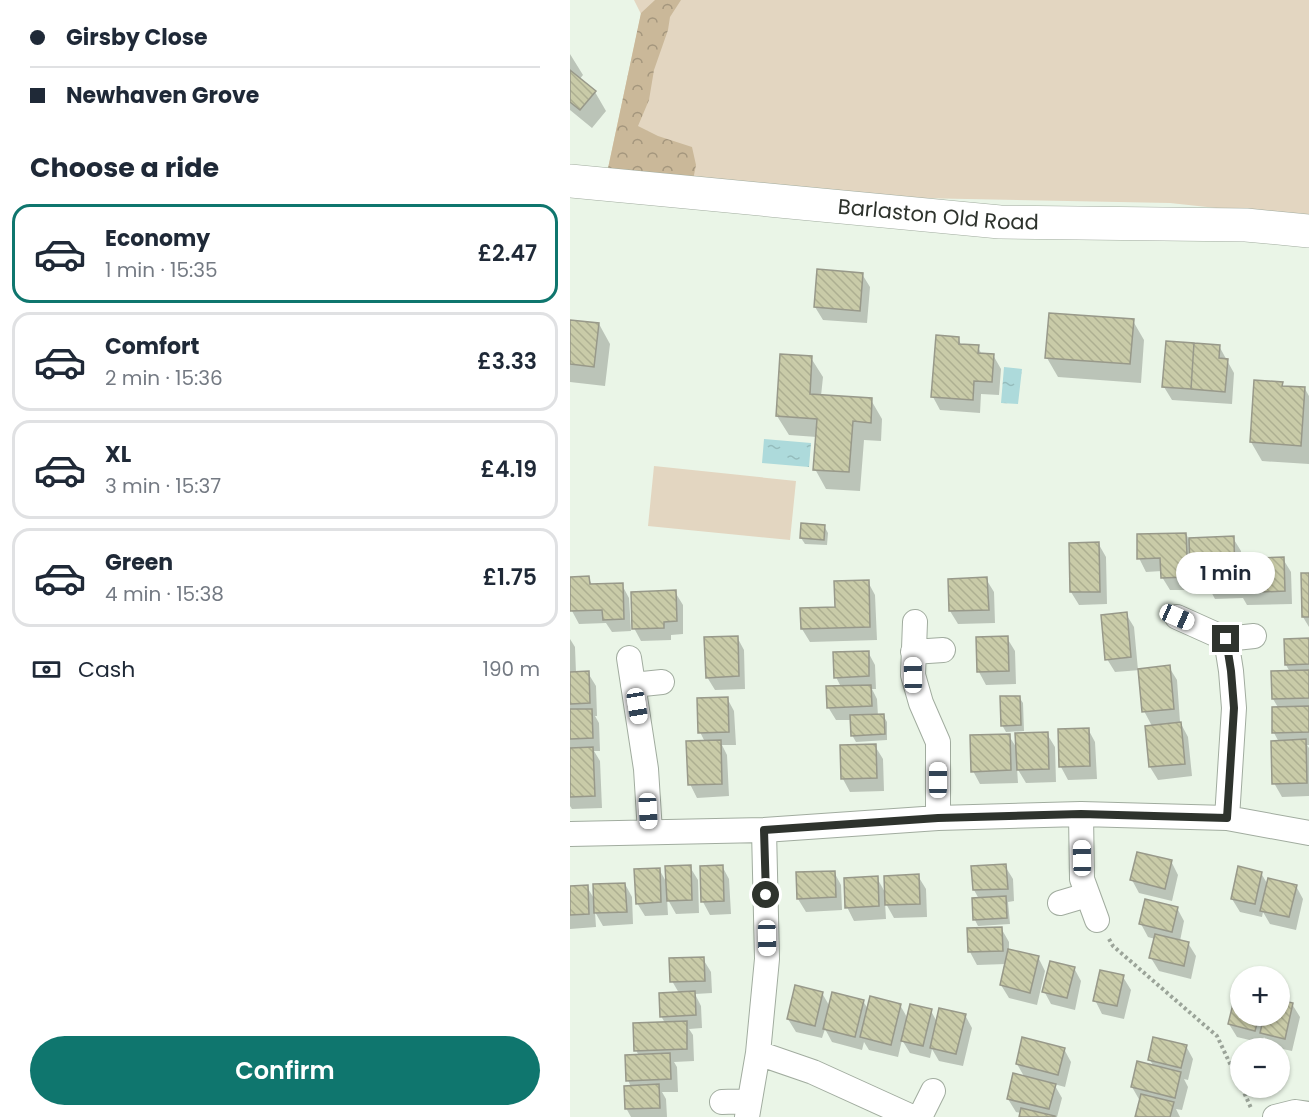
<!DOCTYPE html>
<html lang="en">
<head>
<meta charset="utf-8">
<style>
	body { margin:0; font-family:Poppins,sans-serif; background:#f6f6f7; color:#1f2937; height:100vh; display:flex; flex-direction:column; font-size:22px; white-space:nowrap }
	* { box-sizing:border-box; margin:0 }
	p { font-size:20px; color:#747a83 }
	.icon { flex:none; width:33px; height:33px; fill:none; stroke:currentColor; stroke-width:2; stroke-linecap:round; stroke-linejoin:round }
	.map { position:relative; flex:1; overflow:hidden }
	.sheet { display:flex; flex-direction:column; background:#fff; width:570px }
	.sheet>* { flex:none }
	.hud { display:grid; align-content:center; height:132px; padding:0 30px; background:#fff }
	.fabs { position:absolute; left:660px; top:966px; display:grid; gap:12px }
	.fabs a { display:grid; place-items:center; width:60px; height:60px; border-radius:50%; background:#fff; box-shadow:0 2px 4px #0004; font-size:30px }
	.end { position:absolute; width:27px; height:27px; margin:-14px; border:8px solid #2e332d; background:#fff; box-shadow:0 0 0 3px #fff }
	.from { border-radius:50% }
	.bubble { position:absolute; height:42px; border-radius:21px; background:#fff; box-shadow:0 2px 4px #0004; font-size:20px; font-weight:600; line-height:42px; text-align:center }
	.car { position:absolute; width:18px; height:36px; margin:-18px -9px; border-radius:8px; box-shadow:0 0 4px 2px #0007; background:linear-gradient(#fff 24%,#345 0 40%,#fff 0 76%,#345 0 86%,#fff 0) }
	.hud b { display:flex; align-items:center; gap:21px; height:57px; font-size:22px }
	.hud b+b { border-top:2px solid #e0e1e3 }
	.hud i { width:15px; height:15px; background:#1f2937 }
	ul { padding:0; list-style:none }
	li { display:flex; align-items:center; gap:18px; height:99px; margin:0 12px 9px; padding:0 18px; border:3px solid #e0e1e3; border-radius:18px }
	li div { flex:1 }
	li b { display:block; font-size:22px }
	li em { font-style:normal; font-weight:600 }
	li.selected { border-color:#0f766e }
	li>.icon { width:54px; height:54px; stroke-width:1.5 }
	h2 { padding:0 30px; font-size:27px; line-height:72px }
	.pay { display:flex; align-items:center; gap:15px; height:66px; padding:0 30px; font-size:22px }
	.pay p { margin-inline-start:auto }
	.primary-button { display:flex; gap:12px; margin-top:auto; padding:12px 30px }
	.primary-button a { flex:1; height:69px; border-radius:36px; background:#0f766e; color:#fff; font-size:24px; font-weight:600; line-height:69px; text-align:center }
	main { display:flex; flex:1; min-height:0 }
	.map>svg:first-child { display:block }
</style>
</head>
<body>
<main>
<section class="sheet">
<div class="hud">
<b><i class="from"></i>Girsby Close</b>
<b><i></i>Newhaven Grove</b>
</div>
<h2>Choose a ride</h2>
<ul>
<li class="selected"><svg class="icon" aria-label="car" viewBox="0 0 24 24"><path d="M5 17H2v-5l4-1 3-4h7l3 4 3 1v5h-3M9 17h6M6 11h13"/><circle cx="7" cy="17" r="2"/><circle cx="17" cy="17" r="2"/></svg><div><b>Economy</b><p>1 min · 15:35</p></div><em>£2.47</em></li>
<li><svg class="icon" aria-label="car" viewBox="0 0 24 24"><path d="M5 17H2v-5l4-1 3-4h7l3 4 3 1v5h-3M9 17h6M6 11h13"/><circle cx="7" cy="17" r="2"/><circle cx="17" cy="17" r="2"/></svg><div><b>Comfort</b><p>2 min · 15:36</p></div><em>£3.33</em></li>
<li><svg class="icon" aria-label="car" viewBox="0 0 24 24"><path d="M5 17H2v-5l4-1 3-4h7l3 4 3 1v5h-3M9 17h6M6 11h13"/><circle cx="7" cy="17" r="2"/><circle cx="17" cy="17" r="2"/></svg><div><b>XL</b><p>3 min · 15:37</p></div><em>£4.19</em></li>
<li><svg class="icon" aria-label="car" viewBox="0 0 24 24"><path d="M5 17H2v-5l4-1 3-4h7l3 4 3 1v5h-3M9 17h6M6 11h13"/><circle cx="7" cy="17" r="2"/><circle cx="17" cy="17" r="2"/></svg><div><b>Green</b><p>4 min · 15:38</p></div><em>£1.75</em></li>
</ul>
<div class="pay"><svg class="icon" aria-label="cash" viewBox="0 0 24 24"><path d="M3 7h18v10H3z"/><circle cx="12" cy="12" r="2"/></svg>Cash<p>190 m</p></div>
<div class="primary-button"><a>Confirm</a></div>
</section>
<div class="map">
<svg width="739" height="1117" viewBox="0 0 739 1117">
	<defs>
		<pattern id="forest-crowns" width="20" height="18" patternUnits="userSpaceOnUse" patternTransform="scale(1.5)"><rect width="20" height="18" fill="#cab899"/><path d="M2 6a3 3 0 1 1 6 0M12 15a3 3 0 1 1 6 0" fill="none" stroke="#a4967d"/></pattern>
		<pattern id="water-ripples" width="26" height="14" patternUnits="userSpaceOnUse" patternTransform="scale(1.5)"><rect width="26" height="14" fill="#addadb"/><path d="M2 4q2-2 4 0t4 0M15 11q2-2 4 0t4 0" fill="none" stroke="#95bcbc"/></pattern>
		<pattern id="building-back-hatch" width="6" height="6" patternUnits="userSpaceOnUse" patternTransform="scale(1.5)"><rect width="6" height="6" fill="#c9cba8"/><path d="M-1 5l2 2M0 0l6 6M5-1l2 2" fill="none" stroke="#adaf91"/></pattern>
	</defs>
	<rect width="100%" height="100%" fill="#eaf5e7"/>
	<path fill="#e3d6c1" d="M64,0H739V218L600,203L346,198L37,173L71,14Z
		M84,466L226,481L220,540L78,526Z"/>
	<path fill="url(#forest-crowns)" d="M85,0H111L100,17L98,30L84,70L79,100L68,126L88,136L122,147L126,165L123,180L37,173L71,13Z"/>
	<path fill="url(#water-ripples)" d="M434,367L452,369L448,404L431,403Z
		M194,439L241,443L239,467L192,463Z"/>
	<path fill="#0003" d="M0,54L13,75L9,80L25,92L36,111L22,128L0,110Z
		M292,274L300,287L297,323L253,320L245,307Z
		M0,321L29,324L40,344L35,386L0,382Z
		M563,321L574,340L571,383L488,377L477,358Z
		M388,339L392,346L408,347L412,355H423L431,369L429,395L411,394L410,413L370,410L363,397Z
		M649,346L664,373L662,404L602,400L594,387Z
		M241,358L253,377L251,396L301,400L312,419L311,441L294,440L290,491L256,489L245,469L247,437L219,435L207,416Z
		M712,384L714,387L735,389L739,396V464L692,461L681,442Z
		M254,526L258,533L257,545L235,544L231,538Z
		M616,534L621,543L663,538L671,551V560L713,559L721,572L722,604L677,605L673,598L645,599L638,586V580H629L624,571V590H600L592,577V571L576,572L569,558Z
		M528,543L536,557L537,604L509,605L501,592Z
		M739,574V627L733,617Z
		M18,578L23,586L52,585L59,598L61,631L42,632L36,623L9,624L2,611Z
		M416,579L424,592L425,623L388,624L380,611L379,580Z
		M298,582L305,595L307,640L240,642L232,629V609L266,608Z
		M105,592L113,605V634L101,635V640L71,641L64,628Z
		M556,614L564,627L568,670L599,667L607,680L610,722L618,737L622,776L588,780L580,767L582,726L574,711L570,670L545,672L537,659Z
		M167,637L174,650L175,689L145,690L137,677Z
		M437,638L445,651L446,684L416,685L409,672Z
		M0,639L5,647L6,673H18L26,686L27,716H25L29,723L30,751H24L30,761L32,808L2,809L0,806Z
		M739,640V745H737L739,748V796L712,797L704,783L709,742L704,733L709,709L703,699L720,672L716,665Z
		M298,652L305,665L306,689H302L307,699L308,716L313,715L317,722V740L286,742L282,735V720H266L258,707L271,687L266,677Z
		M449,697L453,703L454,731L436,732L432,725Z
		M157,698L164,711L166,745H152L157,755L159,796L127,798L120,784L135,742L130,732Z
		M518,729L525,742L527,779L498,780L491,767Z
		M477,734L485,747L486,782L456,783L447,768L448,783L410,784L403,771L439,736L448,750Z
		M305,746L313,759L314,791L280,792L273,779Z
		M601,861L608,875L602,901L569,893L562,880Z
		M152,866L159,879L161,914L140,915L133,902Z
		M435,866L443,879L444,901L438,902L440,924L408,926L405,920L409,899L404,890Z
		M120,867L128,880L129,913L106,914L97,898L98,915L75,916L67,903L89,869L98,885Z
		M264,872L271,885L272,910L236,912L228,899Z
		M691,873L698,885L726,886L733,899L726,930L700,924L693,912L692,917L670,912L662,899Z
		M348,876L356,889L357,917L324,918L315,902L316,919L284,921L277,907L307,878L316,894Z
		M55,884L62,897L63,924L33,926L25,912L26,927L0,929V888L17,887L25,900Z
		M607,908L614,921L610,941L618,943L626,956L621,979L589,971L581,958L585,939L578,937L571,924Z
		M431,928L439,942V950L468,957L475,971L467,1005L439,998L431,985L436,964L407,965L400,952Z
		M133,959L141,972L142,993L125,994L131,1006L132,1028L119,1029L123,1035L124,1061L104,1062L107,1067L108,1092H92L96,1099L97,1117H61L56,1108L61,1087L58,1080L69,1056L66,1050L95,1023L91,1016L109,993L102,981Z
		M504,968L511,981L505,1010L481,1004L474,991Z
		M553,977L561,990L554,1019L532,1014L525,1000Z
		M668,990H670V1016H710V1001L722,1004L730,1017L722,1051L699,1046L694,1037L692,1043L667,1037L659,1024Z
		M252,993L260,1007L293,1001L298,1009L330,1005L338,1019L361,1011L367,1022L395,1015L402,1028L393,1066L369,1061L362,1049L360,1058L340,1053L332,1040L328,1057L299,1050L294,1042L292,1050L262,1042L255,1029L252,1038L226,1032L218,1019Z
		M616,1046L623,1059L618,1080L614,1079L618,1087L612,1110L606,1109L610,1117H566L570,1101L562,1087L584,1067L580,1060Z
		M494,1049L501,1062L495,1087L484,1084L492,1098L487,1117H450L451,1113L446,1112L438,1099L455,1078L447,1064Z"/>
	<path fill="url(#building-back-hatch)" stroke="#98998a" stroke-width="1.5" d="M0,70L26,91L10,110L0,102Z
		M247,269L293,273L290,311L244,307Z
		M479,313L564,319L560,364L475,358Z
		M0,320L29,323L24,367L0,364Z
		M366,335L389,337V344L409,345L408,353L424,354L422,382L404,381L403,400L361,397Z
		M596,341L624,343L621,389L592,387Z
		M624,343L650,345L649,358L658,359L655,392L621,389Z
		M210,354L242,356L240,394L302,398L301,423L283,421L279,472L243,470L247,419L206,416Z
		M684,380L713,382L712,386L735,387L731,446L680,442Z
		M231,523L255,525L254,540L230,538Z
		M616,533L618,577L591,578L590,558L567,559V534Z
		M664,536L665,586H636V567H620L619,538Z
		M529,542L530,592H500L499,543Z
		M714,557L715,591L668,593L667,559Z
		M731,573H739V617H732Z
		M19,576L20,584L53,583L54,619L33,620L32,610L0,611V577Z
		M417,577L419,610L379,611L378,579Z
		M299,580L300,627L231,629L230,608L265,607L264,581Z
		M106,590L107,621L94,622V628L62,629L61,592Z
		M557,612L561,657L535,660L531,615Z
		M168,636L169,676L136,678L134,637Z
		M438,636L439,671L407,672L406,637Z
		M739,638V664L715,665L714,639Z
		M299,651V676L264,678L263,652Z
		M600,665L604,709L572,712L568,669Z
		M739,670V698L702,699L701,671Z
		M19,671L20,703L0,704V672Z
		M301,685L302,706L257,708L256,686Z
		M430,696H450L451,725L431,726Z
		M158,697L159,732L128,733L127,698Z
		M739,706V732L702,733V707Z
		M0,709H22L23,738L0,739Z
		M314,714L315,734L281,736L280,715Z
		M611,722L615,764L579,767L575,726Z
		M519,728L520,766L489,767L488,729Z
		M478,732L479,769L447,770L445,733Z
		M440,734L441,770L401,772L400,735Z
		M736,739L737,783L702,784L701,741Z
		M151,740L152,784L118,785L116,741Z
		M306,744L307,778L271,779L270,745Z
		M23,747L25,796L0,797V748Z
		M567,852L602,860L595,889L560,880Z
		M436,864L438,889L403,890L401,866Z
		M121,865L122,900L97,901L95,866Z
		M153,865L154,901L131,902L130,866Z
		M668,866L692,872L685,904L661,899Z
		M90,868L91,902L66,904L64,869Z
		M265,871L266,897L227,899L226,872Z
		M349,874L350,904L315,905L314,876Z
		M308,876L309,906L275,908L274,878Z
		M698,878L727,885L719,917L690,911Z
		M55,883L57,912L24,913L23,884Z
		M18,885L19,914L0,915V886Z
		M436,896L437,918L403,920L402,898Z
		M575,899L608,907L602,932L569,924Z
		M432,927L433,951L398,952L397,928Z
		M585,934L619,942L614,966L579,958Z
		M438,949L469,956L460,993L430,985Z
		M134,957L135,981L100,982L99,958Z
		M480,961L505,967L497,998L472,992Z
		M530,970L554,975L547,1006L523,1001Z
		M225,985L253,992L245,1026L217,1019Z
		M667,988L670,989V1016H689L685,1031L658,1024Z
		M125,991L126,1015L90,1017L89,993Z
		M262,992L294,1000L285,1037L253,1029Z
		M300,996L331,1004L321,1045L290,1037Z
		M710,1000L723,1003L715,1039L690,1033L694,1016H710Z
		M340,1004L362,1009L353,1046L331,1041Z
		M369,1008L396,1014L386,1054L360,1048Z
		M117,1021V1049L64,1051L63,1023Z
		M452,1037L495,1048L488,1075L446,1064Z
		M583,1037L617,1045L611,1068L578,1060Z
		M100,1053L101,1079L56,1081L55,1055Z
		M567,1061L611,1072L605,1098L561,1087Z
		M443,1073L486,1084L479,1109L437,1099Z
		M89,1084L90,1108L55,1109L54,1086Z
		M571,1094L604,1102L600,1117H565Z
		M451,1108L485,1116V1117H449Z"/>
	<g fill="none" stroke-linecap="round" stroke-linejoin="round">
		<g stroke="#a1ac9f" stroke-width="26">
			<path id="street" d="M607,617L656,639L661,671L664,708L657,818
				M345,622L343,675L351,703L368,742V818
				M656,639L684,636
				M343,652L373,650
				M59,658L76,769L80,832
				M63,685L92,682
				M511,814L512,879L527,920
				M0,834L194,830L368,818L511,814L657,818L739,833
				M490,903L517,895
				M188,1053L243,1072L342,1117
				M152,1102L178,1101
				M177,1117L188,1053L197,959L194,830
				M350,1117L363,1091
				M705,1117L725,1112L739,1114"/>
		</g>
		<g stroke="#a1ac9f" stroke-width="34">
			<g id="secondary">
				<path id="s1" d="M0,181L430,222L676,225L739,231"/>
			</g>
		</g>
		<path stroke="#9ba499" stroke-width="4" stroke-dasharray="3 3" stroke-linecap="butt" d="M539,939L543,946L647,1036L670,1085
			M672,1088L681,1108"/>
		<use href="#street" stroke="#fff" stroke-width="24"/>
		<use href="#secondary" stroke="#fff" stroke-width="33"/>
	</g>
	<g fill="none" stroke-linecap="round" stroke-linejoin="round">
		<path stroke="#2e332d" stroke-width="8" d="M196,895L194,830L368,818L511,814L657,818L664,708L661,671L656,639"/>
	</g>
	<g text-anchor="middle" stroke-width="4.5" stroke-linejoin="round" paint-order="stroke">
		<g font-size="21" fill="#2e332d" stroke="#fdfffc">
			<text dy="7" stroke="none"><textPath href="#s1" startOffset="370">Barlaston Old Road</textPath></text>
		</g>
	</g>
</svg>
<div class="fabs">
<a>+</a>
<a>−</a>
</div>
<i class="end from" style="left:196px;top:895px"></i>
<i class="end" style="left:656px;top:639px"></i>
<div class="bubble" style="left:606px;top:552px;width:99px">1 min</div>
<i class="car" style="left:607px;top:617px;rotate:114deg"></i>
<i class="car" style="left:343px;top:675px;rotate:359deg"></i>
<i class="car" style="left:67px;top:706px;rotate:171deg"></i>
<i class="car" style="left:368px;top:780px;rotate:0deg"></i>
<i class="car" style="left:78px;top:811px;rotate:177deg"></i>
<i class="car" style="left:512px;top:858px;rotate:359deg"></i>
<i class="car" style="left:197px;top:938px;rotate:179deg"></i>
</div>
</main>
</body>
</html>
